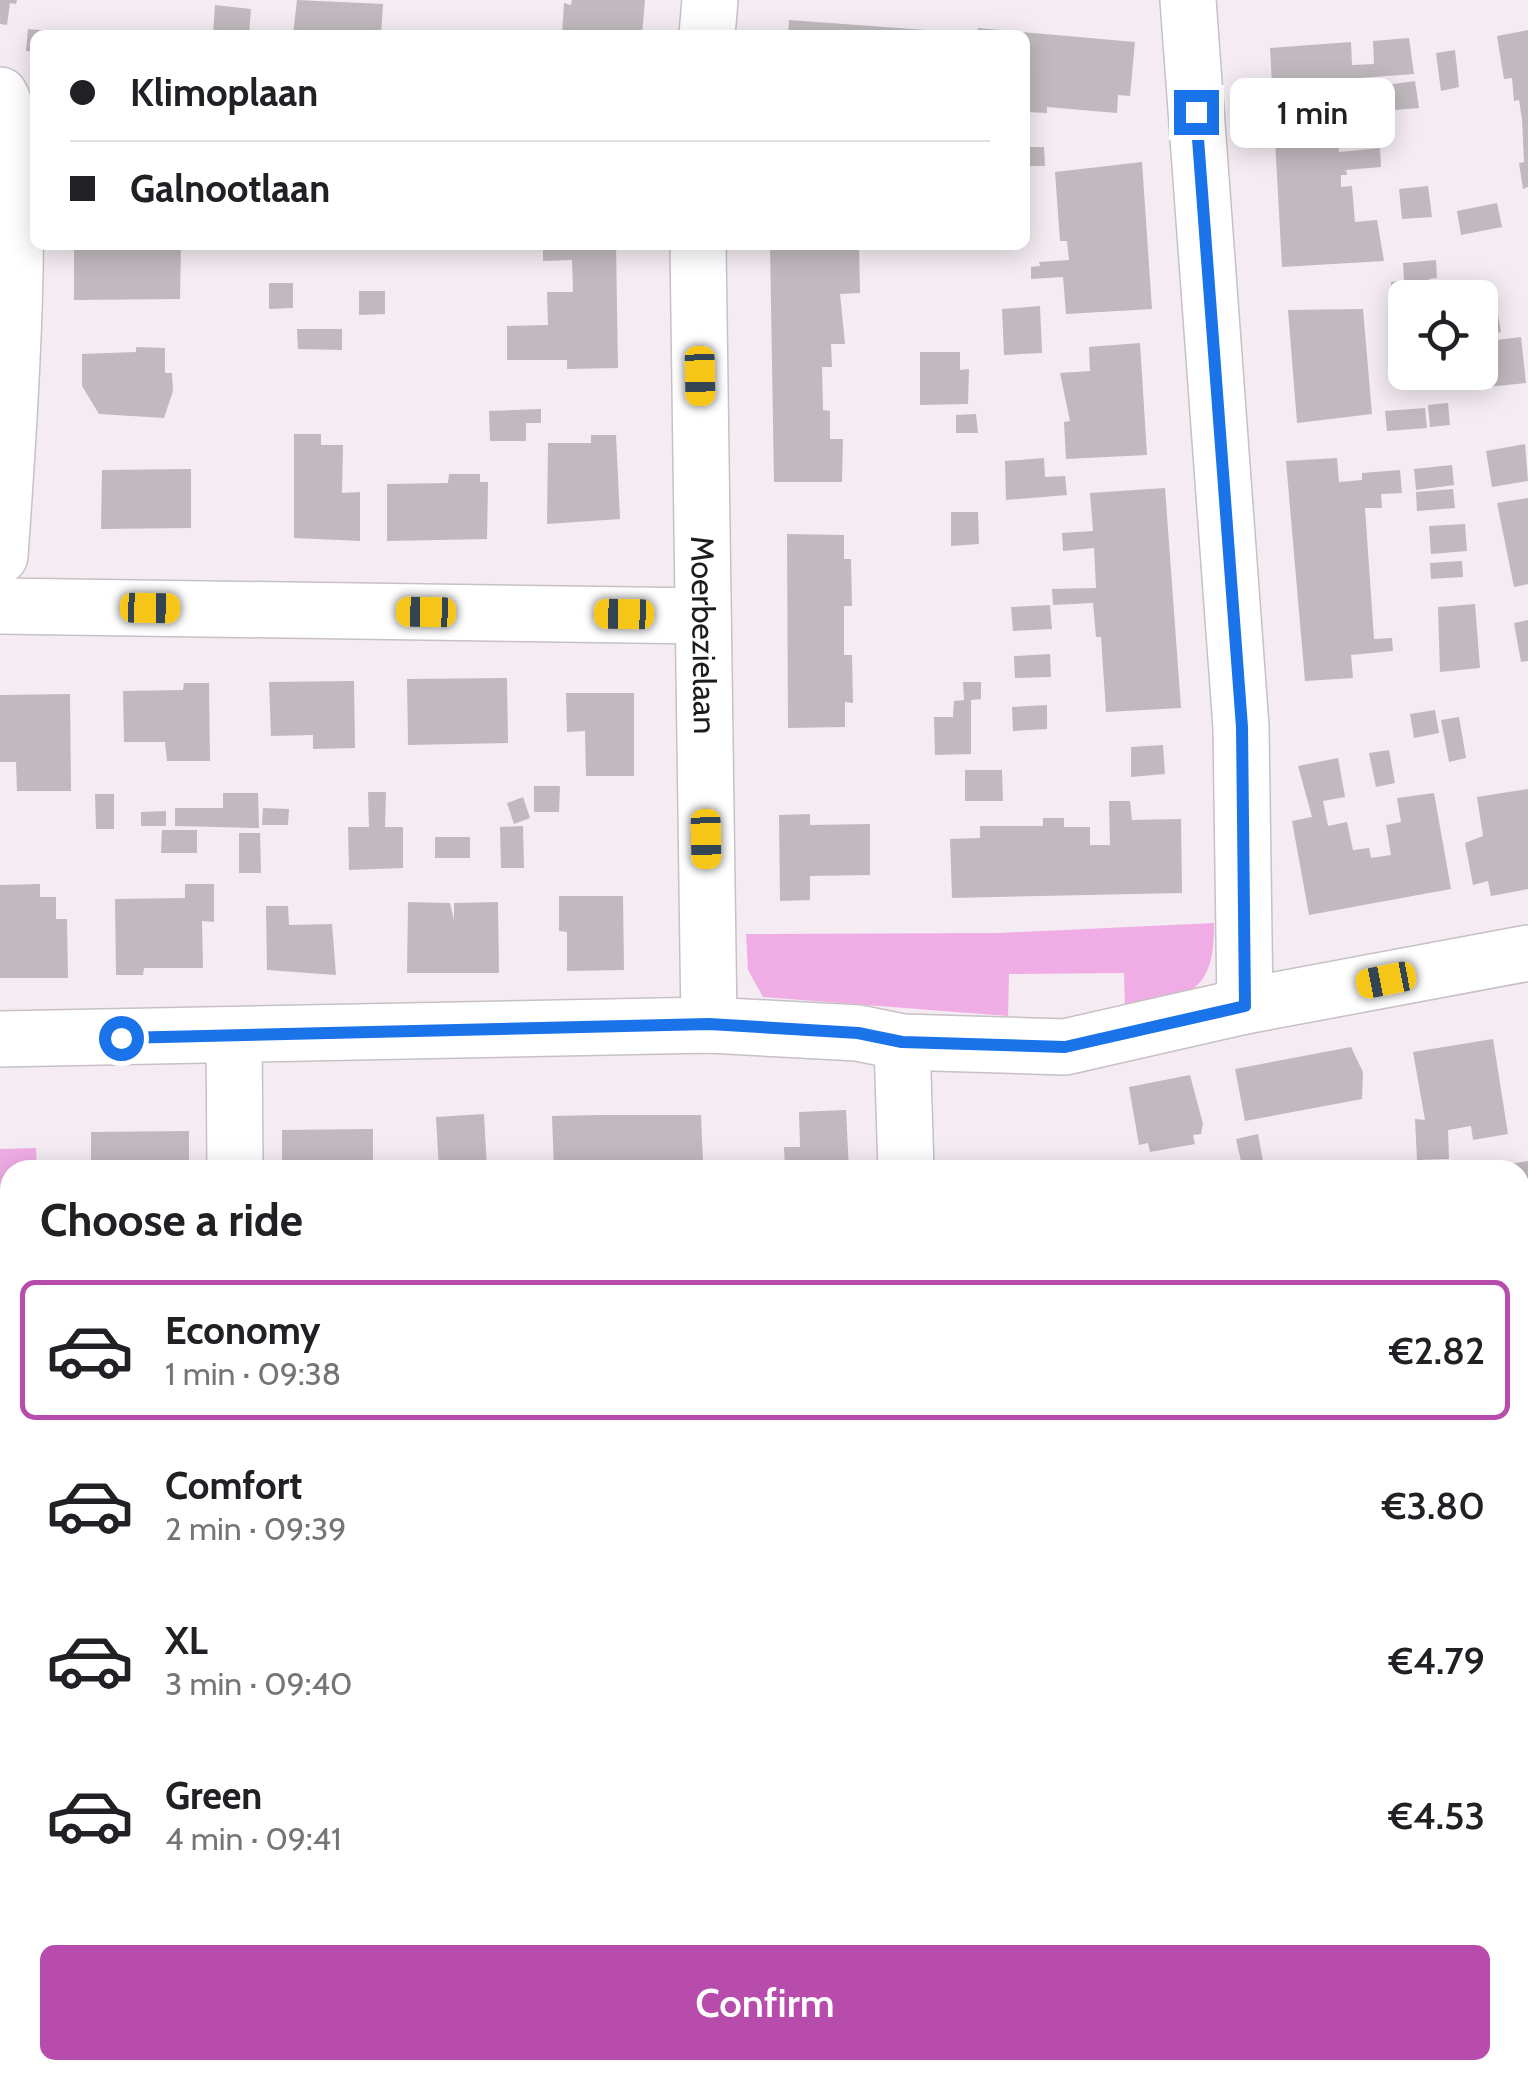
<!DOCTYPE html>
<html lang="en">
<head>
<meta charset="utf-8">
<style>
	body { margin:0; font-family:Cabin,sans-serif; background:#f2f2f2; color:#202124; height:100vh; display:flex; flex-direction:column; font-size:38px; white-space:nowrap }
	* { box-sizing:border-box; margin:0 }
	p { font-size:32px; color:#757577 }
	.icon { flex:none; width:55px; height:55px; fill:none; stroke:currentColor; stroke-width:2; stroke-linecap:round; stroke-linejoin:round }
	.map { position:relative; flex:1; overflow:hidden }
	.details { position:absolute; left:0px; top:1160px; width:1530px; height:920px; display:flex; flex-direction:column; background:#fff; border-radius:30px 30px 0 0; box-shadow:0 5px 25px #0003 }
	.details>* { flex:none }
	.guide { position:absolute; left:30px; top:30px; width:1000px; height:220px; border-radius:15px; box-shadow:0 5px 25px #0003; display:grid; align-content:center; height:220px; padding:0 40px; background:#fff }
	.fabs { position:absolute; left:1388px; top:280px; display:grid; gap:20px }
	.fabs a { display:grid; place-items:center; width:110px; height:110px; border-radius:15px; background:#fff; box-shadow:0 5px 25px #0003; font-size:50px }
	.end { position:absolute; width:45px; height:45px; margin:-22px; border:12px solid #1a73e8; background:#fff; box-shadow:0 0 0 5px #fff }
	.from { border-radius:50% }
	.bubble { position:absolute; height:70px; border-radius:15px; background:#fff; box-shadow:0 5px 25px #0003; font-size:32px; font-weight:600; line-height:70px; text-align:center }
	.car { position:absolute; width:30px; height:60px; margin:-30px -15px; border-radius:12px; box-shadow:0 0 8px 2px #0007; background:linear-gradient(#f5c518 24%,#345 0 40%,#f5c518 0 76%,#345 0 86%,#f5c518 0) }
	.guide b { display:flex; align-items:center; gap:35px; height:95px; font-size:38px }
	.guide b+b { border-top:2px solid #e0e0e0 }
	.guide i { width:25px; height:25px; background:#202124 }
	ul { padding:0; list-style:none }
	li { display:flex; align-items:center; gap:30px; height:140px; margin:0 20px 15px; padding:0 20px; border:5px solid transparent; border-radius:15px }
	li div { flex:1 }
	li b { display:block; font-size:38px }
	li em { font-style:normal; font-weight:600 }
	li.active { border-color:#b84cac }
	li>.icon { width:90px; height:90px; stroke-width:1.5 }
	h2 { padding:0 40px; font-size:45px; line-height:120px }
	.button { display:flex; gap:20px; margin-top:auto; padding:20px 40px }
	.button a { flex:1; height:115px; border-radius:15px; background:#b84cac; color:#fff; font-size:40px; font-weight:600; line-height:115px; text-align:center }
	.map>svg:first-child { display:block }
</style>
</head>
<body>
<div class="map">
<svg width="1528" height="2080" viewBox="0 0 1528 2080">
	<rect width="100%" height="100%" fill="#f4ecf2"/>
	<path fill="#f0ade5" d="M1214,923C1215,995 1187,997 1125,1011L1124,973L1009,974L1008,1016L763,997L748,970L746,934L998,933Z
		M36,1148L37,1170H10V2040L0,2042V1149Z"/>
	<path fill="#c0b9be" d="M0,0H17L16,4L10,3L7,25L0,24Z
		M297,0L383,4L381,35H293Z
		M572,0H645L642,35H562L564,3L571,5Z
		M215,5L251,9L249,35H213Z
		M789,20L939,31V35H788Z
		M978,28L1135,42L1130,96L1118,95L1117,113L1047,107V113L1025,112V35H978Z
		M28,29L63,32L62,35H35V52L26,51Z
		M1528,30V187L1523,189L1519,163L1524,162L1522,119L1519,100L1514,101L1512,78L1504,79L1497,36Z
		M1409,38L1414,74L1346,79L1348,102L1335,103L1339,152L1380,148L1381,167L1346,170L1347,175H1341V187L1352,186L1355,222L1377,220L1384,261L1282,267L1270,48L1351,42L1352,65L1374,64L1373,41Z
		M1455,50L1459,87L1441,91L1436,53Z
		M1415,81L1419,108L1382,111L1379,86Z
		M1025,147H1044L1045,166H1025Z
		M1142,162L1152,309L1066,314L1063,277L1031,279V267L1040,266L1039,262L1069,260L1067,241H1060L1055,172Z
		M1428,186L1432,217L1402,219L1399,189Z
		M1497,203L1502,227L1461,235L1457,211Z
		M74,245H181L180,299L74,300Z
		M543,245H616L618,368L567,369V360H507V326L548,325L547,292H573L572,260L543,261Z
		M770,245H859L860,293L840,294L845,344H831L832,367H822L823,410L830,411V439H843L842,482H774Z
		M1436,260L1437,278L1429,279L1432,298H1405V302L1392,303L1391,282L1404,280L1403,263Z
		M269,283H293V308L269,309Z
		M359,291H385V314L359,315Z
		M1492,305L1497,309L1501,332L1480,336V306Z
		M1040,306L1042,353L1004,355L1002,309Z
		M1363,309L1372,414L1297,423L1288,310Z
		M297,329H342V350L298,349Z
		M1521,337L1526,383L1478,388L1480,342Z
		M1140,343L1147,455L1066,459L1064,422L1070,421L1060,373L1090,371L1089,347Z
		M136,347L165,348V373H172L173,391L164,418L99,414L82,386V354L136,352Z
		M920,352H960V370L969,369L968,404L920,405Z
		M1448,403L1450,425L1430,427L1428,405Z
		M1425,408L1427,428L1387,431L1385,411Z
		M541,409V423H526V441H490L489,411Z
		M976,414L978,433H956V415Z
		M294,434H321V445H343L342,493L360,492V541L294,538Z
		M591,435H616L620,519L547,524L548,443H591Z
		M1525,444L1528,481L1492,487L1486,451Z
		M1044,458L1045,477L1065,476L1067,495L1006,500L1005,461Z
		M1337,458L1339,482L1362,480V473L1400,470L1402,493L1381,494L1382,508H1365L1374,639L1392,638L1393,651L1351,655L1353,678L1305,681L1286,461Z
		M1452,465L1454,485L1416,490L1414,469Z
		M191,469V528L101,529L102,470Z
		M449,474H480V482H488L487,539L387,541V484L448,483Z
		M1165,488L1181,708L1106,712L1101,637H1096L1093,603L1053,605L1052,589L1096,588L1094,548L1063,551L1062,533L1093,531L1090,493Z
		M1453,489L1455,508L1417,511L1416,492Z
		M1528,498V584L1514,587L1497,503Z
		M951,512H978L979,544L951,546Z
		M1465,524L1467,551L1431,554L1429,526Z
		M787,534L844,535V559H851L852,606H844V655H852L853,703L845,702V727L788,728Z
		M1462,561L1463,577L1431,579L1430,563Z
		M1475,604L1480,668L1440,672L1438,607Z
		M1050,605L1052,629L1013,631L1011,607Z
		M1528,620V661L1521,662L1514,623Z
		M1050,654L1051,677L1015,678L1014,656Z
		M507,678L508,743L408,745L407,679Z
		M354,681L355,748L313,749V735L271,736L269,682Z
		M963,682H981V699L971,700V754L935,755L934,717H953L954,701L964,700Z
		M184,683H209L210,761H167L165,742H124L123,691L183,690Z
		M566,693H634V776H586L585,731L567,732Z
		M70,694L71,791H17L16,762H0V695Z
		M1047,705V729L1013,731L1012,707Z
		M1435,710L1439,733L1414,738L1410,714Z
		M1459,717L1466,758L1449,762L1441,720Z
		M1163,745L1165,774L1131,777V747Z
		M1389,750L1395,783L1376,787L1369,753Z
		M1338,758L1345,797L1323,801L1328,826L1347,822L1353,850L1369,848L1371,858L1391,855L1386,825L1401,822L1397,798L1434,793L1451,889L1309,915L1292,821L1312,817L1298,766Z
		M965,770H1002L1003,801H965Z
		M534,786H560L559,812H534Z
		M1528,789V889L1491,896L1488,881L1473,885L1465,843L1483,836L1477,797Z
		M368,792H386L385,827H403V868L349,870L348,827H369Z
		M223,793H258L259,828L175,826V808H223Z
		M95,794H114V829H96Z
		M523,797L530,818L514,824L507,803Z
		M1109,801H1130L1132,820L1181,819L1182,893L952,898L950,839L980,838V826H1043V818H1064V827H1090V845H1110Z
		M263,808L289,809L288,825H262Z
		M166,811V826H141V812Z
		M810,814V825L870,824V875L810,876V900L780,901L779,815Z
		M523,826L524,868H501L500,827Z
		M162,830H197V853H161Z
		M239,833H260L261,873H239Z
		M435,837H470V858H435Z
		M40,884V897H56V919H67L68,978H0V885Z
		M185,884H214V922L202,921L203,968H144L143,975H116L115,899L185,898Z
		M559,896H623L624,970L567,971V932L559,931Z
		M408,902L450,903L454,920V903L498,902L499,973H407Z
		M266,906H288L289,925L332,924L336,975L267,970Z
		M1493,1039L1508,1134L1473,1140L1471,1126L1448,1130L1449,1159L1417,1160L1415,1119L1425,1120L1413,1052Z
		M1351,1047L1363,1072L1362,1099L1245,1121L1235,1069Z
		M1190,1075L1203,1124L1201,1134L1193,1135L1195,1144L1150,1152L1148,1143L1139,1145L1129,1087Z
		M846,1110L849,1170H785L784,1147H800L799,1112Z
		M484,1114L487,1170H439L436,1117Z
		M600,1115H701L703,1163L680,1166L681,1170H554L552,1116Z
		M373,1129V1170H272V1161H282V1130Z
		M189,1131V1170H91V1132Z
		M1258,1134L1263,1161L1242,1166L1236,1139Z
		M1528,1161V1203L1520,1204V1170L1498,1166Z
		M1528,1275V1350L1520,1351V1277Z
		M1528,1479V1515H1526L1520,1480Z
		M3,1494L5,1522H10V1595H0Z
		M10,1609V1641H0V1610Z
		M0,1658H10V1763L0,1764Z
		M1528,1721V1761L1522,1762L1520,1722Z
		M10,1814V2009L0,2010V1815Z
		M1528,1823V1900L1520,1902V1825Z
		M1528,2051V2080H1478L1477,2070H1520V2052Z
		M1372,2070H1419L1420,2080H1373Z"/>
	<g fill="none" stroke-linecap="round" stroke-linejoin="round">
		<g stroke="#c7c0c6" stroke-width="58">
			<g id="minor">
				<path d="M1188,0L1241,727L1245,1006"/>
				<path d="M707,35L710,0"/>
				<path d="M0,95C32,144 5,479 0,556"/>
				<path id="s1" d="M698,245L709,1025"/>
				<path d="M0,606L703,616"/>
				<path d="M234,1035L235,1170"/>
				<path d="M0,1039L709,1025L858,1033L902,1042L1065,1047L1245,1006L1528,953"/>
				<path d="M902,1042L906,1170"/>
				<path d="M1520,1421L1528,1420"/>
				<path d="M1520,1960H1528"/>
				<path d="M0,2061L10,2059"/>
				<path d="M83,2070L84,2080"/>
				<path d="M904,2070V2080"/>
				<path d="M783,2080L856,2070"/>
			</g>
		</g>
		<use href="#minor" stroke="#fff" stroke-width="55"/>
	</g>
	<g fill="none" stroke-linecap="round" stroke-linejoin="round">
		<path stroke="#1a73e8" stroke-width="12" d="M121,1038L709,1024L858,1033L902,1042L1065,1047L1245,1006L1242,727L1196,112"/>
	</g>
	<g text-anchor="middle" stroke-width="8" stroke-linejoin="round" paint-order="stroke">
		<g font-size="32" fill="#1e1b1d" stroke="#fff">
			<text dy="11" stroke="none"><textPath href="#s1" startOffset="390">Moerbezielaan</textPath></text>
		</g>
	</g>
</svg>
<div class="fabs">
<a><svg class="icon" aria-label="locate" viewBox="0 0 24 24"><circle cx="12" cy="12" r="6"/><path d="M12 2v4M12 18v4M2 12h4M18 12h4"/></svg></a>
</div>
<i class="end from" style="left:121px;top:1038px"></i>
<i class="end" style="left:1196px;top:112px"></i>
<div class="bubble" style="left:1230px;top:78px;width:165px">1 min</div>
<i class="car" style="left:700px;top:376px;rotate:179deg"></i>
<i class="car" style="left:150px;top:608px;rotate:91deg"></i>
<i class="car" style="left:426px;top:612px;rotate:271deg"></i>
<i class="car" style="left:624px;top:614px;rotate:271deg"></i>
<i class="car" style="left:706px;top:839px;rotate:179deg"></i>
<i class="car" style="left:1386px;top:980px;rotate:259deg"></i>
<div class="guide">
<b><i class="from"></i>Klimoplaan</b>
<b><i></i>Galnootlaan</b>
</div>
<section class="details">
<h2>Choose a ride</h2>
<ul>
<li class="active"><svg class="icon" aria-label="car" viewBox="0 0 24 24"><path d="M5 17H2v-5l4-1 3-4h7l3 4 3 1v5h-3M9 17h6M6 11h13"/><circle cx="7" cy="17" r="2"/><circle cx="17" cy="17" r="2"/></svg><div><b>Economy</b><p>1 min · 09:38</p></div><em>€2.82</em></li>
<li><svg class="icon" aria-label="car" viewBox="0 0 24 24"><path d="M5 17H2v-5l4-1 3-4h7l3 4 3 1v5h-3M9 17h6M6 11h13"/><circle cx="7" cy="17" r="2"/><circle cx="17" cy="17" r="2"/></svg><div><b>Comfort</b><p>2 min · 09:39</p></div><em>€3.80</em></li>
<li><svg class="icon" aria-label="car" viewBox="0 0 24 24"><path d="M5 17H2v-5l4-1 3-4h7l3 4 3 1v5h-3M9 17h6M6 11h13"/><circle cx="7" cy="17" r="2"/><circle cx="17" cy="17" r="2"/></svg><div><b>XL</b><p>3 min · 09:40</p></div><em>€4.79</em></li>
<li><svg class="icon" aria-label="car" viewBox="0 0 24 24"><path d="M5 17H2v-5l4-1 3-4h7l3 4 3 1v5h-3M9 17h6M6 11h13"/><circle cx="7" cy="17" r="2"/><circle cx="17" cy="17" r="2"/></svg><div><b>Green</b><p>4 min · 09:41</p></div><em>€4.53</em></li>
</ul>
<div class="button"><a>Confirm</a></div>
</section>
</div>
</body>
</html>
